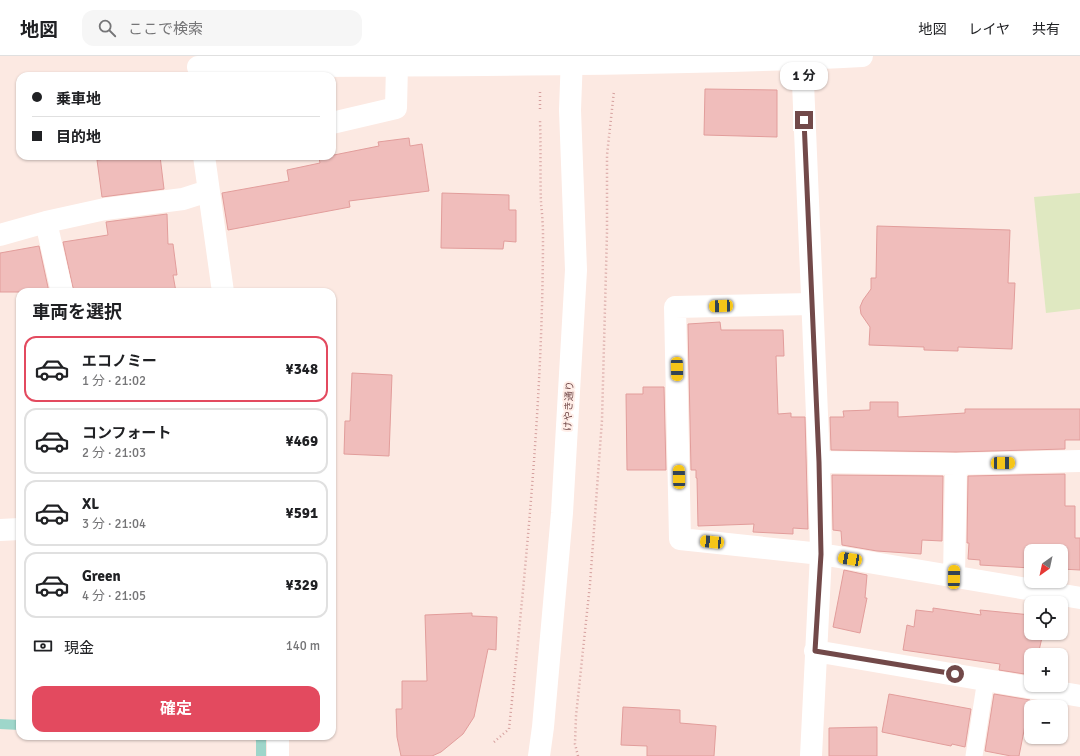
<!DOCTYPE html>
<html lang="ja">
<head>
<meta charset="utf-8">
<style>
	body { margin:0; font-family:Signika,"Noto Sans JP",sans-serif; background:#f6f6f6; color:#202124; height:100vh; display:flex; flex-direction:column; font-size:15px; white-space:nowrap }
	* { box-sizing:border-box; margin:0 }
	p { font-size:13px; color:#757577 }
	.icon { flex:none; width:22px; height:22px; fill:none; stroke:currentColor; stroke-width:2; stroke-linecap:round; stroke-linejoin:round }
	.map { position:relative; flex:1; overflow:hidden }
	.details { position:absolute; left:16px; top:232px; width:320px; height:452px; display:flex; flex-direction:column; background:#fff; border-radius:12px; box-shadow:0 1px 3px #0004 }
	.details>* { flex:none }
	.banner { position:absolute; left:16px; top:16px; width:320px; height:88px; border-radius:12px; box-shadow:0 1px 3px #0004; display:grid; align-content:center; height:88px; padding:0 16px; background:#fff }
	.needle { width:26px; rotate:213deg }
	.fabs { position:absolute; left:1024px; top:488px; display:grid; gap:8px }
	.fabs a { display:grid; place-items:center; width:44px; height:44px; border-radius:8px; background:#fff; box-shadow:0 1px 3px #0004; font-size:20px }
	.end { position:absolute; width:18px; height:18px; margin:-9px; border:5px solid #724949; background:#fff; box-shadow:0 0 0 2px #fff }
	.from { border-radius:50% }
	.bubble { position:absolute; height:28px; border-radius:12px; background:#fff; box-shadow:0 1px 3px #0004; font-size:13px; font-weight:700; line-height:28px; text-align:center }
	.car { position:absolute; width:12px; height:24px; margin:-12px -6px; border-radius:5px; box-shadow:0 0 3px 1px #0007; background:linear-gradient(#f5c518 24%,#345 0 40%,#f5c518 0 76%,#345 0 86%,#f5c518 0) }
	.banner b { display:flex; align-items:center; gap:14px; height:38px; font-size:15px }
	.banner b+b { border-top:1px solid #e0e0e0 }
	.banner i { width:10px; height:10px; background:#202124 }
	ul { padding:0; list-style:none }
	li { display:flex; align-items:center; gap:12px; height:66px; margin:0 8px 6px; padding:0 8px; border:2px solid #e0e0e0; border-radius:12px }
	li div { flex:1 }
	li b { display:block; font-size:15px }
	li em { font-style:normal; font-weight:700 }
	li.selected { border-color:#e34a5f }
	li>.icon { width:36px; height:36px; stroke-width:1.5 }
	h2 { padding:0 16px; font-size:18px; line-height:48px }
	.pay { display:flex; align-items:center; gap:10px; height:44px; padding:0 16px; font-size:15px }
	.pay p { margin-inline-start:auto }
	.primary-button { display:flex; gap:8px; margin-top:auto; padding:8px 16px }
	.primary-button a { flex:1; height:46px; border-radius:12px; background:#e34a5f; color:#fff; font-size:16px; font-weight:700; line-height:46px; text-align:center }
	header { display:flex; align-items:center; gap:24px; box-sizing:border-box; height:56px; padding:0 20px; background:#fff; border-bottom:1px solid #e0e0e0 }
	header strong { font-size:19px }
	nav { display:flex; gap:22px; margin-inline-start:auto; font-size:14px }
	.search { width:280px; height:36px; background:#f6f6f6; display:flex; align-items:center; gap:10px; box-sizing:border-box; padding:0 14px; border-radius:12px; color:#757577; font-size:15px }
	.map>svg:first-child { display:block }
</style>
</head>
<body>
<header>
<strong>地図</strong>
<div class="search"><svg class="icon" aria-label="search" viewBox="0 0 24 24"><circle cx="10" cy="10" r="6"/><path d="M15 15l6 6"/></svg>ここで検索</div>
<nav><a>地図</a><a>レイヤ</a><a>共有</a></nav>
</header>
<div class="map">
<svg width="1080" height="700" viewBox="0 0 1080 700">
	<rect width="100%" height="100%" fill="#fce9e2"/>
	<path fill="#dfe8c1" d="M1080,137V253L1046,257L1034,141Z"/>
	<g fill="none" stroke-linecap="round" stroke-linejoin="round">
		<path stroke="#9ed6ca" stroke-width="10" d="M0,668L20,669
			M258,680H261V700"/>
	</g>
	<path fill="#f0bdbb" stroke="#e29d9b" d="M705,33L777,34V81L704,79Z
		M409,82L410,90L422,88L429,135L349,145L350,151L228,174L222,137L289,125L287,114L320,107L319,102L379,90L378,86Z
		M108,100H160L164,133L102,141L97,104L108,103Z
		M442,137L509,139V154H516V186L504,185L503,193L441,192Z
		M167,158L168,188H173L177,219H173L176,236H74L63,186L108,179L106,166Z
		M877,170L1010,174L1008,227H1015L1012,293L958,291V295L924,294V291L869,289L870,271L861,258L860,251L863,244L871,233V222H876Z
		M39,190L49,236H0V197Z
		M720,266L721,274H783L784,300H776L778,358L791,357V361H805L808,473L793,472V478L753,476L754,468L698,470L697,422H696V414H691L688,268Z
		M352,317L392,319L389,400L344,398L345,365H350Z
		M643,331H664L666,414H627L626,338H643Z
		M870,346H898V361L965,357V353H1080V384H1065V393L956,396L831,394L830,361H844L843,355L870,354Z
		M1065,418V450H1075V482H1080V514L1061,513V495H1031V512L980,509V504L968,503L969,487H967L968,420Z
		M832,419L943,420L942,485L922,484L921,498L877,495L842,489L841,475L833,474Z
		M844,514L867,519L865,542H867L860,577L833,571Z
		M933,552L981,559L980,554L1031,559V577H1043L1038,599H1031V619L999,614L1000,608L903,594L907,569L914,571L916,554L933,556Z
		M472,557V560L497,561L496,594L488,593L474,661L463,678L441,696L432,700H401L397,681L396,653H402V625H427L425,559Z
		M889,638L971,653L965,691L952,688L951,690L882,676Z
		M994,638L1030,644L1019,700H1011L985,695Z
		M623,651L680,654V667L716,670L714,700H647V690L621,689Z
		M877,671V700H829V672Z"/>
	<g fill="none" stroke-linecap="round" stroke-linejoin="round">
		<path stroke="#d5a09e" stroke-width="2.5" stroke-dasharray="1 3" stroke-linecap="butt" d="M540,36V55
			M494,686L509,673C526,509 543,344 543,178C543,168 542,157 541,147C540,120 541,92 540,64
			M578,700L575,688L576,660L590,528L602,364L607,176V99L614,35"/>
		<path stroke="#fff" stroke-width="17" d="M974,700L986,623"/>
		<path stroke="#fff" stroke-width="22" d="M802,3L819,406L821,498L811,700
			M198,11C420,8 641,11 862,0
			M332,67L396,52L397,9
			M204,100L223,236
			M46,166L62,236
			M0,179L46,166L105,153L183,143L208,135
			M812,248L675,251L680,483L821,498L1080,542
			M819,406L956,408L1080,405
			M0,474L20,473
			M954,521L956,408
			M815,595L1080,640
			M278,700V680"/>
		<path stroke="#fff" stroke-width="22" d="M539,700L543,671L562,457L576,214L570,54L572,0"/>
	</g>
	<g fill="none" stroke-linecap="round" stroke-linejoin="round">
		<path stroke="#724949" stroke-width="5" d="M804,64L819,406L821,498L815,595L955,618"/>
	</g>
	<g text-anchor="middle" stroke-width="4" stroke-linejoin="round" paint-order="stroke">
		<g font-size="10" fill="#724949" stroke="#ffeee8">
			<text transform="translate(568 350) rotate(-87)" y="4">けやき通り</text>
		</g>
	</g>
</svg>
<div class="fabs">
<a><svg class="needle" viewBox="-14 -14 28 28"><path d="M0-13l5 13h-10z" fill="#e53935"/><path d="M0 13l5-13h-10z" fill="#757577"/></svg></a>
<a><svg class="icon" aria-label="locate" viewBox="0 0 24 24"><circle cx="12" cy="12" r="6"/><path d="M12 2v4M12 18v4M2 12h4M18 12h4"/></svg></a>
<a>+</a>
<a>−</a>
</div>
<i class="end from" style="left:955px;top:618px"></i>
<i class="end" style="left:804px;top:64px"></i>
<div class="bubble" style="left:780px;top:6px;width:48px">1 分</div>
<i class="car" style="left:721px;top:250px;rotate:268deg"></i>
<i class="car" style="left:677px;top:313px;rotate:179deg"></i>
<i class="car" style="left:1003px;top:407px;rotate:89deg"></i>
<i class="car" style="left:679px;top:421px;rotate:359deg"></i>
<i class="car" style="left:712px;top:486px;rotate:276deg"></i>
<i class="car" style="left:850px;top:503px;rotate:280deg"></i>
<i class="car" style="left:954px;top:521px;rotate:1deg"></i>
<div class="banner">
<b><i class="from"></i>乗車地</b>
<b><i></i>目的地</b>
</div>
<section class="details">
<h2>車両を選択</h2>
<ul>
<li class="selected"><svg class="icon" aria-label="car" viewBox="0 0 24 24"><path d="M5 17H2v-5l4-1 3-4h7l3 4 3 1v5h-3M9 17h6M6 11h13"/><circle cx="7" cy="17" r="2"/><circle cx="17" cy="17" r="2"/></svg><div><b>エコノミー</b><p>1 分 · 21:02</p></div><em>¥348</em></li>
<li><svg class="icon" aria-label="car" viewBox="0 0 24 24"><path d="M5 17H2v-5l4-1 3-4h7l3 4 3 1v5h-3M9 17h6M6 11h13"/><circle cx="7" cy="17" r="2"/><circle cx="17" cy="17" r="2"/></svg><div><b>コンフォート</b><p>2 分 · 21:03</p></div><em>¥469</em></li>
<li><svg class="icon" aria-label="car" viewBox="0 0 24 24"><path d="M5 17H2v-5l4-1 3-4h7l3 4 3 1v5h-3M9 17h6M6 11h13"/><circle cx="7" cy="17" r="2"/><circle cx="17" cy="17" r="2"/></svg><div><b>XL</b><p>3 分 · 21:04</p></div><em>¥591</em></li>
<li><svg class="icon" aria-label="car" viewBox="0 0 24 24"><path d="M5 17H2v-5l4-1 3-4h7l3 4 3 1v5h-3M9 17h6M6 11h13"/><circle cx="7" cy="17" r="2"/><circle cx="17" cy="17" r="2"/></svg><div><b>Green</b><p>4 分 · 21:05</p></div><em>¥329</em></li>
</ul>
<div class="pay"><svg class="icon" aria-label="cash" viewBox="0 0 24 24"><path d="M3 7h18v10H3z"/><circle cx="12" cy="12" r="2"/></svg>現金<p>140 m</p></div>
<div class="primary-button"><a>確定</a></div>
</section>
</div>
</body>
</html>
